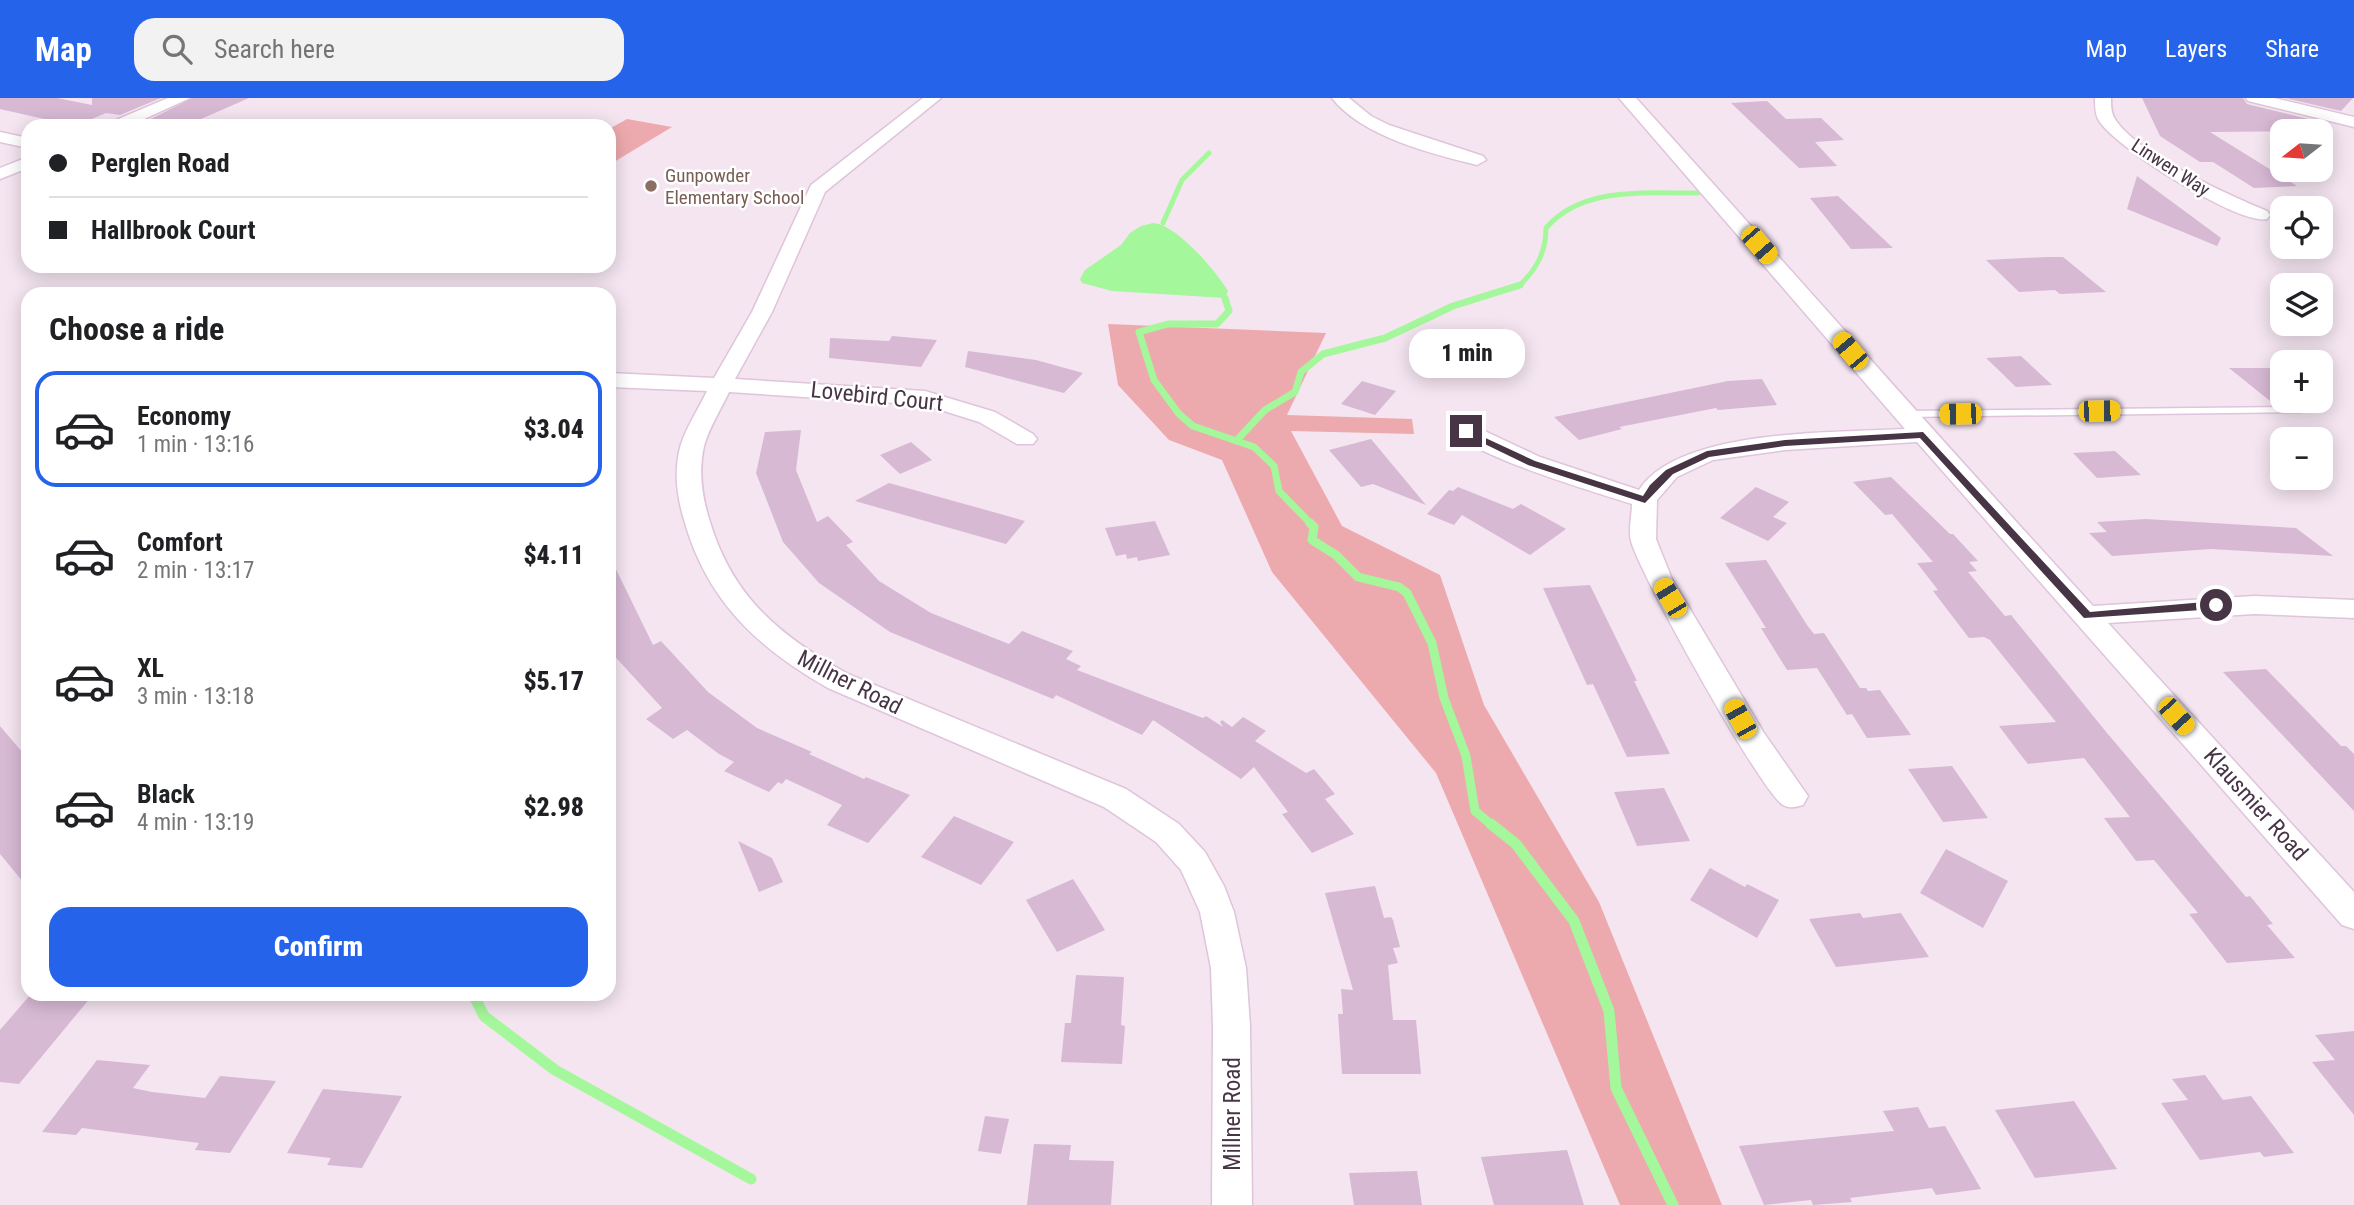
<!DOCTYPE html>
<html lang="en">
<head>
<meta charset="utf-8">
<style>
	body { margin:0; font-family:"Roboto Condensed",sans-serif; background:#f2f2f2; color:#202124; height:100vh; display:flex; flex-direction:column; font-size:26px; white-space:nowrap }
	* { box-sizing:border-box; margin:0 }
	p { font-size:23px; color:#757577 }
	.icon { flex:none; width:38px; height:38px; fill:none; stroke:currentColor; stroke-width:2; stroke-linecap:round; stroke-linejoin:round }
	.map { position:relative; flex:1; overflow:hidden }
	.drawer { position:absolute; left:21px; top:189px; width:595px; height:714px; display:flex; flex-direction:column; background:#fff; border-radius:21px; box-shadow:0 4px 18px #0003 }
	.drawer>* { flex:none }
	.banner { position:absolute; left:21px; top:21px; width:595px; height:154px; border-radius:21px; box-shadow:0 4px 18px #0003; display:grid; align-content:center; height:154px; padding:0 28px; background:#fff }
	.needle { width:46px; rotate:253deg }
	.fabs { position:absolute; left:2270px; top:21px; display:grid; gap:14px }
	.fabs a { display:grid; place-items:center; width:63px; height:63px; border-radius:14px; background:#fff; box-shadow:0 4px 18px #0003; font-size:35px }
	.end { position:absolute; width:32px; height:32px; margin:-16px; border:9px solid #473445; background:#fff; box-shadow:0 0 0 4px #fff }
	.from { border-radius:50% }
	.bubble { position:absolute; height:49px; border-radius:21px; background:#fff; box-shadow:0 4px 18px #0003; font-size:23px; font-weight:800; line-height:49px; text-align:center }
	.car { position:absolute; width:21px; height:42px; margin:-21px -10px; border-radius:9px; box-shadow:0 0 5px 2px #0007; background:linear-gradient(#f5c518 24%,#345 0 40%,#f5c518 0 76%,#345 0 86%,#f5c518 0) }
	.banner b { display:flex; align-items:center; gap:24px; height:66px; font-size:26px }
	.banner b+b { border-top:2px solid #e0e0e0 }
	.banner i { width:18px; height:18px; background:#202124 }
	ul { padding:0; list-style:none }
	li { display:flex; align-items:center; gap:21px; height:116px; margin:0 14px 10px; padding:0 14px; border:4px solid transparent; border-radius:21px }
	li div { flex:1 }
	li b { display:block; font-size:26px }
	li em { font-style:normal; font-weight:800 }
	li.selected { border-color:#2563eb }
	li>.icon { width:63px; height:63px; stroke-width:1.5 }
	h2 { padding:0 28px; font-size:32px; line-height:84px }
	.cta { display:flex; gap:14px; margin-top:auto; padding:14px 28px }
	.cta a { flex:1; height:80px; border-radius:21px; background:#2563eb; color:#fff; font-size:28px; font-weight:800; line-height:80px; text-align:center }
	header { display:flex; align-items:center; gap:42px; box-sizing:border-box; height:98px; padding:0 35px; background:#2563eb; color:#fff }
	header strong { font-size:33px }
	nav { display:flex; gap:38px; margin-inline-start:auto; font-size:24px }
	.search { width:490px; height:63px; background:#f2f2f2; display:flex; align-items:center; gap:18px; box-sizing:border-box; padding:0 24px; border-radius:21px; color:#757577; font-size:26px }
	.map>svg:first-child { display:block }
</style>
</head>
<body>
<header>
<strong>Map</strong>
<div class="search"><svg class="icon" aria-label="search" viewBox="0 0 24 24"><circle cx="10" cy="10" r="6"/><path d="M15 15l6 6"/></svg>Search here</div>
<nav><a>Map</a><a>Layers</a><a>Share</a></nav>
</header>
<div class="map">
<svg width="2354" height="1107" viewBox="0 0 2354 1107">
	<rect width="100%" height="100%" fill="#f4e5f1"/>
	<path fill="#edaaae" d="M627,21L672,29L609,67V31Z
		M1108,226L1326,235L1287,317L1412,321L1414,336L1291,333L1342,428L1440,477L1484,607L1599,804L1722,1107H1620L1436,675L1272,474L1222,362L1169,342L1118,287Z"/>
	<path fill="#a5f79b" d="M1153,125C1176,126 1216,173 1228,193L1225,200L1112,193L1082,185L1080,181L1085,172L1121,147L1130,135L1141,128Z"/>
	<g fill="none" stroke-linecap="round" stroke-linejoin="round">
		<path stroke="#a5f79b" stroke-width="5" d="M1163,125L1182,82L1209,55
			M1518,189C1536,172 1546,155 1546,130C1583,87 1647,96 1698,95"/>
		<path stroke="#a5f79b" stroke-width="7" d="M1225,200L1229,213L1217,226H1168L1139,234L1154,282L1179,316L1193,328L1254,349L1274,368L1279,393L1312,427
			M1296,291L1301,274L1323,256L1385,240L1453,208L1520,187
			M1236,343L1265,312L1295,294"/>
		<path stroke="#a5f79b" stroke-width="9" d="M1310,425L1314,429L1312,442L1336,457L1358,479L1399,489L1407,495L1432,545L1444,600L1466,658L1475,713L1493,728"/>
		<path stroke="#a5f79b" stroke-width="11" d="M1491,726L1516,746L1574,823L1609,913L1616,990L1673,1107
			M473,896L484,918L555,972L751,1081"/>
	</g>
	<path fill="#d7b9d4" d="M0,0H57L92,7V0H161L120,17L106,15L75,28L0,11Z
		M192,0H249L185,28L147,23Z
		M2142,0H2243L2247,6L2329,26L2322,33L2210,34L2297,88L2254,90L2213,64H2200L2160,38Z
		M2285,0H2353L2341,13Z
		M1767,3L1786,21L1821,20L1844,42L1815,44L1837,68L1799,70L1731,5Z
		M2137,78L2221,140L2217,148L2127,111Z
		M1838,98L1893,150L1851,151L1810,100Z
		M2046,159H2063L2106,194L2060,196L2055,192L2019,194L1986,162Z
		M892,238L937,242L921,269L829,260L830,240L889,243Z
		M968,253L1036,262L1083,275L1064,295L965,269Z
		M2021,258L2052,287L2016,289L1986,260Z
		M2229,270H2282V307H2275Z
		M1762,281L1777,307L1718,312L1716,310L1619,329L1622,331L1579,342L1554,319L1728,283Z
		M1362,283L1396,293L1375,317L1341,306Z
		M801,332L796,372L817,424L828,418L853,444L846,447L879,483L931,515L1009,546L1022,533L1073,553L1066,561L1081,568L1077,572L1203,620L1206,618L1223,629L1220,624L1222,622L1232,629L1243,619L1266,633L1255,643L1306,675L1314,671L1335,696L1325,701L1354,736L1312,755L1282,716L1288,714L1254,669L1241,681L1153,622L1142,637L1056,597L1053,601L890,534L819,485L783,444L756,375L765,334Z
		M1371,341L1426,407L1373,386L1361,389L1329,352Z
		M911,344L932,362L900,376L880,357Z
		M2115,353L2141,377L2097,380L2073,355Z
		M1891,379L1950,436H1953L1978,463L1969,464L1977,473L1968,474L2005,518L2011,517L2107,635L2246,799L2250,798L2273,826L2267,827L2295,860L2227,865L2189,816L2198,815L2154,762L2136,763L2104,720L2130,719L2084,660L2028,666L2020,656L1999,628L2056,624L1990,542L1984,539L1969,540L1933,493L1938,492L1917,465L1933,464L1892,416L1885,417L1853,384Z
		M889,385L986,412L1025,423L1006,446L855,403Z
		M1458,389L1513,411L1521,406L1566,431L1530,457L1462,417L1454,427L1427,416L1449,392L1453,393Z
		M1756,389L1789,404L1773,419L1787,425L1768,443L1720,420Z
		M2146,421L2296,430L2333,458L2211,451L2112,458L2089,435L2107,434L2097,424Z
		M1155,423L1170,457L1138,463L1137,459L1127,461L1126,456L1116,458L1105,430Z
		M609,457L653,547L661,543L708,594L757,630L812,654L809,656L864,681L866,679L910,697L868,745L827,727L842,707L786,681L782,686L778,684L769,694L724,673L734,664L719,656L687,632L673,641L646,621L662,610L609,552Z
		M1766,462L1807,527L1814,536L1824,535L1860,590H1866L1868,593L1880,592L1911,637L1867,640L1852,616L1847,617L1817,570L1787,572L1761,530H1766L1725,465Z
		M1590,487L1637,583H1634L1670,656L1627,659L1593,586L1587,587L1543,490Z
		M2266,571L2341,648H2346L2354,656V713L2223,574Z
		M0,628L28,661V790L0,756Z
		M1952,668L1988,720L1943,724L1908,671Z
		M1664,690L1690,743L1637,748L1614,694Z
		M954,718L1014,744L981,787L921,759Z
		M738,743L772,760L783,784L759,794Z
		M1946,751L2008,783L1983,830L1920,795Z
		M1710,770L1745,789L1747,786L1779,802L1757,840L1690,802Z
		M1073,781L1105,832L1057,854L1026,802Z
		M1375,788L1384,820L1391,819L1393,822L1400,849L1393,850L1398,865L1388,867L1393,922H1416L1421,976H1342L1338,916H1343L1341,891L1353,892L1325,795Z
		M1860,815L1863,820L1901,815L1929,859L1836,869L1809,821Z
		M1076,877L1124,879L1121,927L1125,928L1122,966L1061,964L1065,925H1071Z
		M31,896L91,899L19,986L0,984V932Z
		M2354,933V1017L2312,964L2335,962L2315,937Z
		M97,962L150,967L133,990L152,994L205,1000L220,978L276,983L230,1055L195,1052L199,1045L82,1030L76,1037L42,1034Z
		M2205,977L2223,1002L2251,998L2294,1055L2264,1059L2260,1054L2200,1062L2161,1005L2188,1002L2172,981Z
		M323,991L402,998L362,1070L327,1067L331,1060L287,1055Z
		M2074,1003L2117,1071L2035,1080L1995,1012Z
		M1918,1009L1929,1030L1945,1028L1981,1091L1936,1097L1932,1090L1850,1100L1852,1104L1813,1107L1811,1102L1764,1107L1739,1048L1894,1033L1883,1013Z
		M985,1018L1009,1021L1001,1056L978,1053Z
		M1034,1046L1071,1047L1069,1062L1114,1063L1111,1107H1027Z
		M1567,1052L1584,1107H1494L1481,1059Z
		M1417,1073L1422,1107H1354L1349,1075Z"/>
	<g fill="none" stroke-linecap="round" stroke-linejoin="round">
		<g stroke="#dfc4db" stroke-width="3">
			<path id="service" d="M2298,309L2302,310V314L1904,319L1898,316L1904,313Z"/>
		</g>
		<g stroke="#dfc4db" stroke-width="3">
			<path id="minor" d="M168,0H190L129,28H107L109,25Z
				M923,0H941L825,94L772,214L735,281L925,293L995,314L1033,336L1037,341L1033,346H1017L979,324L925,307L729,294C721,311 709,330 704,348C698,375 702,400 711,427C734,501 782,539 848,576L1126,691L1179,726L1205,754L1224,788L1234,814L1246,870L1250,928L1252,1107H1212L1213,928L1211,870L1200,814L1181,772L1156,744L1104,709L828,590C758,550 708,504 685,425C677,400 673,373 681,346C687,328 699,310 707,293L609,289V275L714,280L752,214L811,87Z
				M1332,0H1349L1371,18L1389,27L1483,58L1486,62L1477,67C1432,56 1361,38 1332,0Z
				M1619,0H1636C1789,169 1939,340 2093,508L2254,498L2354,502V520L2254,516L2108,525L2354,794V831L2342,827L1917,344L1785,352L1713,362L1677,379L1657,402L1656,441L1672,481L1764,635L1808,698L1803,707C1796,709 1790,711 1783,707C1761,694 1639,475 1631,443C1628,432 1632,417 1632,406C1598,395 1472,358 1454,333L1458,328H1474L1540,359L1639,392C1679,330 1837,335 1905,331Z
				M2095,0H2111C2111,7 2111,15 2115,21C2138,57 2227,96 2267,113L2270,117L2267,121C2240,128 2112,48 2098,21C2095,15 2095,7 2095,0Z
				M2246,0H2274L2354,19V29L2248,3Z
				M0,34L28,40V50L0,44Z
				M28,59V70L0,81V70Z"/>
		</g>
		<use href="#service" fill="#fff" fill-rule="evenodd"/>
		<use href="#minor" fill="#fff" fill-rule="evenodd"/>
	</g>
	<path fill="#473445" d="M1466,331L1535,363L1643,398L1650,387L1666,372L1707,353L1785,342L1923,334L2090,514L2216,503L2222,507L2216,511L2084,520L1920,340L1785,348L1709,359L1673,376L1645,405L1528,367L1462,335L1461,333Z"/>
	<circle fill="#8d6e63" stroke="#fff" stroke-width="2.5" cx="651" cy="88" r="7"/>
	<g text-anchor="middle" stroke-width="5" stroke-linejoin="round" paint-order="stroke">
		<g font-size="19" fill="#473445" stroke="#fff">
			<text transform="translate(2171 69) rotate(33)" y="7">Linwen Way</text>
		</g>
		<g font-size="19" fill="#785e54" stroke="#fff" text-anchor="start">
			<text x="665" y="84">Gunpowder<tspan x="665" dy="22">Elementary School</tspan></text>
		</g>
		<g font-size="23" fill="#473445" stroke="#fff">
			<text transform="translate(877 298) rotate(6)" y="8">Lovebird Court</text>
			<text transform="translate(850 584) rotate(27)" y="8">Millner Road</text>
			<text transform="translate(2256 706) rotate(48)" y="8">Klausmier Road</text>
			<text transform="translate(1232 1016) rotate(-90)" y="8">Millner Road</text>
		</g>
	</g>
</svg>
<div class="fabs">
<a><svg class="needle" viewBox="-14 -14 28 28"><path d="M0-13l5 13h-10z" fill="#e53935"/><path d="M0 13l5-13h-10z" fill="#757577"/></svg></a>
<a><svg class="icon" aria-label="locate" viewBox="0 0 24 24"><circle cx="12" cy="12" r="6"/><path d="M12 2v4M12 18v4M2 12h4M18 12h4"/></svg></a>
<a><svg class="icon" aria-label="layers" viewBox="0 0 24 24"><path d="M12 4l9 5-9 5-9-5zM3 14l9 5 9-5"/></svg></a>
<a>+</a>
<a>−</a>
</div>
<i class="end from" style="left:2216px;top:507px"></i>
<i class="end" style="left:1466px;top:333px"></i>
<div class="bubble" style="left:1409px;top:231px;width:116px">1 min</div>
<i class="car" style="left:1759px;top:147px;rotate:139deg"></i>
<i class="car" style="left:1850px;top:253px;rotate:320deg"></i>
<i class="car" style="left:2099px;top:313px;rotate:89deg"></i>
<i class="car" style="left:1960px;top:316px;rotate:269deg"></i>
<i class="car" style="left:1670px;top:500px;rotate:329deg"></i>
<i class="car" style="left:2176px;top:618px;rotate:138deg"></i>
<i class="car" style="left:1740px;top:621px;rotate:331deg"></i>
<div class="banner">
<b><i class="from"></i>Perglen Road</b>
<b><i></i>Hallbrook Court</b>
</div>
<section class="drawer">
<h2>Choose a ride</h2>
<ul>
<li class="selected"><svg class="icon" aria-label="car" viewBox="0 0 24 24"><path d="M5 17H2v-5l4-1 3-4h7l3 4 3 1v5h-3M9 17h6M6 11h13"/><circle cx="7" cy="17" r="2"/><circle cx="17" cy="17" r="2"/></svg><div><b>Economy</b><p>1 min · 13:16</p></div><em>$3.04</em></li>
<li><svg class="icon" aria-label="car" viewBox="0 0 24 24"><path d="M5 17H2v-5l4-1 3-4h7l3 4 3 1v5h-3M9 17h6M6 11h13"/><circle cx="7" cy="17" r="2"/><circle cx="17" cy="17" r="2"/></svg><div><b>Comfort</b><p>2 min · 13:17</p></div><em>$4.11</em></li>
<li><svg class="icon" aria-label="car" viewBox="0 0 24 24"><path d="M5 17H2v-5l4-1 3-4h7l3 4 3 1v5h-3M9 17h6M6 11h13"/><circle cx="7" cy="17" r="2"/><circle cx="17" cy="17" r="2"/></svg><div><b>XL</b><p>3 min · 13:18</p></div><em>$5.17</em></li>
<li><svg class="icon" aria-label="car" viewBox="0 0 24 24"><path d="M5 17H2v-5l4-1 3-4h7l3 4 3 1v5h-3M9 17h6M6 11h13"/><circle cx="7" cy="17" r="2"/><circle cx="17" cy="17" r="2"/></svg><div><b>Black</b><p>4 min · 13:19</p></div><em>$2.98</em></li>
</ul>
<div class="cta"><a>Confirm</a></div>
</section>
</div>
</body>
</html>
